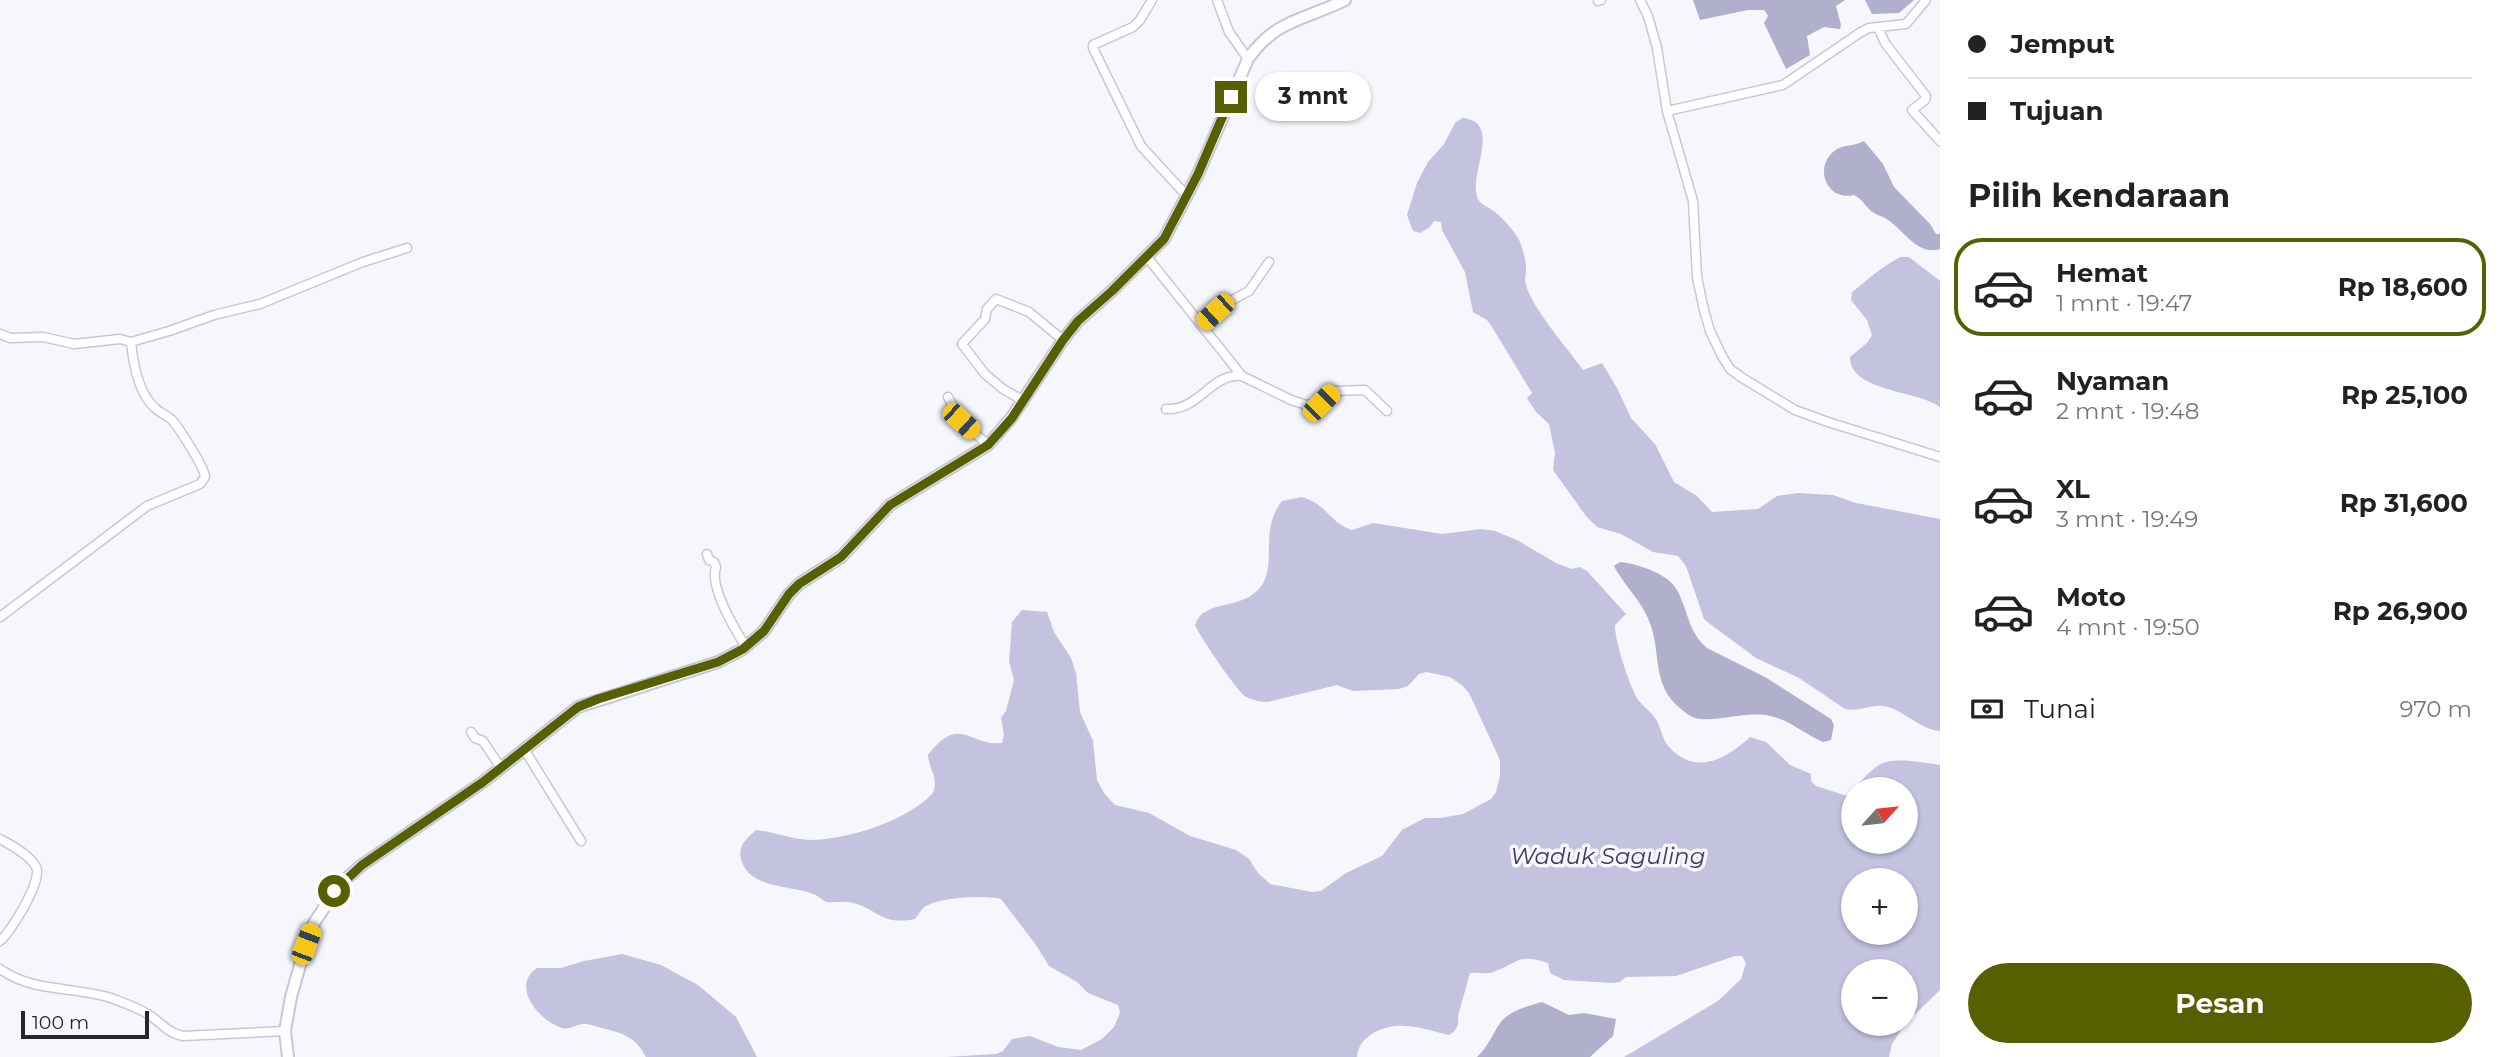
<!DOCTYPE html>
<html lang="id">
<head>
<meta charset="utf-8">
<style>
	body { margin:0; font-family:Montserrat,sans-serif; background:#f6f6f6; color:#222; height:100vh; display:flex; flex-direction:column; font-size:26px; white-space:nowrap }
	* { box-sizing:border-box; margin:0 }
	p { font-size:23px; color:#767676 }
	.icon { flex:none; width:38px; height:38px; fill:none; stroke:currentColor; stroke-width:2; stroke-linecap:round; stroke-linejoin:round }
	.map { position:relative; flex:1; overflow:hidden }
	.details { display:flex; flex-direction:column; background:#fff; width:560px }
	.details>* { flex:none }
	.hud { display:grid; align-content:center; height:154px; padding:0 28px; background:#fff }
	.needle { width:46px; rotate:63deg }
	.fabs { position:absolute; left:1841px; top:777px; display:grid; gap:14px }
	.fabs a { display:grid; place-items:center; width:77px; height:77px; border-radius:50%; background:#fff; box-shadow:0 2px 5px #0004; font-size:35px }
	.scale { position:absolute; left:21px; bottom:18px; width:128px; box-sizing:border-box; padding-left:7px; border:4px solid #25252c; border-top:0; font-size:19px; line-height:24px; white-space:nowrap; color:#25252c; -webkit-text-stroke:5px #f6f6fd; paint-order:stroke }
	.end { position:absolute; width:32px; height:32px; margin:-16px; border:9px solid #576000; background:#fff; box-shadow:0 0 0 4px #fff }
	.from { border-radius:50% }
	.bubble { position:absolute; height:49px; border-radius:24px; background:#fff; box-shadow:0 2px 5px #0004; font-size:23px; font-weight:700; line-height:49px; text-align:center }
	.car { position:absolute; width:21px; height:42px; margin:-21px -10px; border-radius:9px; box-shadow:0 0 5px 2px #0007; background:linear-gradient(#f5c518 24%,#345 0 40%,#f5c518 0 76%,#345 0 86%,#f5c518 0) }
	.hud b { display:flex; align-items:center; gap:24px; height:66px; font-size:26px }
	.hud b+b { border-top:2px solid #e0e0e0 }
	.hud i { width:18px; height:18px; background:#222 }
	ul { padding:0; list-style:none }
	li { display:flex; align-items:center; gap:21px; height:98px; margin:0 14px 10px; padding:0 14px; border:4px solid transparent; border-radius:28px }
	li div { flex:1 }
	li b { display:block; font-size:26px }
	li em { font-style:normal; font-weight:700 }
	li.current { border-color:#576000 }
	li>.icon { width:63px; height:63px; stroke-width:1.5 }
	h2 { padding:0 28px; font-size:32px; line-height:84px }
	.pay { display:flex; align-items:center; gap:18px; height:77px; padding:0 28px; font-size:26px }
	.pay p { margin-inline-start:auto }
	.action { display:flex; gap:14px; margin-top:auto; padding:14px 28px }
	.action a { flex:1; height:80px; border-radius:42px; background:#576000; color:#fff; font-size:28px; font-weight:700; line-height:80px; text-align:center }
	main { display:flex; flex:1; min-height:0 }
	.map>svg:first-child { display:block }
</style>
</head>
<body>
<main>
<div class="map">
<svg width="1940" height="1057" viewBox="0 0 1940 1057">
	<rect width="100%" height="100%" fill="#f6f6fd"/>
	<path fill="#b0afcc" d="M1693,0H1845L1836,6L1841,25L1840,29L1824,27L1807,36L1810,55L1786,69L1764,23L1768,16L1764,10H1748L1700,20Z
		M1865,0H1914L1899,13L1872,14Z
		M1864,141L1883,164L1894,187L1930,224L1936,234H1940V249C1917,257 1902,227 1885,218C1879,215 1874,214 1870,210C1864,204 1862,199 1854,195C1826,202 1812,165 1837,149C1844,145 1855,146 1864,141Z
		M1620,562C1637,564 1668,573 1677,590C1688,610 1688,632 1707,648L1765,677L1831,719L1834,725L1831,740L1823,742C1805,734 1789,720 1770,716C1746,711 1723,721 1700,719C1692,718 1687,714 1681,709C1652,686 1661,656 1651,626C1644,603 1625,587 1614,566Z
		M1542,1002L1569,1015L1584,1013L1616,1019L1613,1036L1590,1057H1477C1488,1047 1492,1035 1500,1023C1509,1011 1528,1006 1542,1002Z"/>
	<path fill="#c3c2df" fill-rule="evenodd" d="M1462,118C1503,121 1469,174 1477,196C1479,204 1486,206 1492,210C1500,215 1513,229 1518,238C1522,245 1526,260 1526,269C1526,274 1524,280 1526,285C1532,308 1568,349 1583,370L1602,363L1617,388L1631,418L1655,444L1674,482L1697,496L1712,512L1758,509L1777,496L1798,493L1833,495L1856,503L1940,519V731C1918,729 1905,710 1884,706C1871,704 1858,712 1845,709L1799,678L1756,658L1710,624L1704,619L1686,566L1678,556L1653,552L1621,534L1597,527L1586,516L1553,470L1555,453L1549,424L1536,412L1527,398L1532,393L1492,327L1487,320L1473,312L1465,272L1442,230L1441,222L1434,221L1430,227L1420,233L1413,231L1407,215L1417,183L1428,162L1444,144L1455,123Z
		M1901,257H1909L1940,281V407C1918,390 1850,392 1850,357L1868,342L1872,335L1867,320L1851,300L1852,292C1869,279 1882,266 1901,257Z
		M1302,497C1327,504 1331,524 1352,530L1373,523L1442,534L1482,529L1495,531L1517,540L1556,563L1572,569L1580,567L1587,571L1626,614L1615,625C1614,638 1631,693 1640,702C1645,708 1651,712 1655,718C1661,726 1662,740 1669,747C1697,777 1727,758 1750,737L1766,742L1790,765L1811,774V781L1816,786L1847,796L1853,790V842H1906V789H1854C1862,781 1872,767 1883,763C1897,757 1926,763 1940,765V990L1906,1023V971H1853V1024H1905L1892,1044L1889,1057H1624L1718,1001L1741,979L1746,963L1742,956H1735L1676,976L1626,977L1620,982L1612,983L1564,980L1550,973L1548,963C1515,953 1520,963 1493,972C1485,975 1478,972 1470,973L1458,1016C1459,1025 1457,1030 1449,1035C1435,1032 1419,1026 1404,1026C1385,1024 1358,1036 1357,1057H946L996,1054L1003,1051L1012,1039L1030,1036L1058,1047L1081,1050L1102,1039L1114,1027L1120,1013L1118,1005L1088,993L1077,982L1049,966L1036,945L1001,899C984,895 942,897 926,906C922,908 918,915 915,919C879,926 879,908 849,902C842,901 834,903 827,902C823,901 818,895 813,894C792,885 751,889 742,862C736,847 746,839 756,830C774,832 790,839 809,840C847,840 907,821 933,793C939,777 929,770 928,755C960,713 969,747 1002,743L1004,735L1001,718L1006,711L1014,680L1009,662L1012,622L1022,610L1047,612L1054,632L1071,658L1076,673L1080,712L1093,741L1097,780L1104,793L1115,805L1149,813L1190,836L1236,850L1249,859L1258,873L1270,884L1312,892L1321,891L1346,873L1382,856L1402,830L1425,818H1440L1463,814L1491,799L1496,792L1500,776V760L1469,693L1463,686L1450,677L1426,672L1419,674L1408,686L1399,689L1353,691L1337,685L1268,702C1260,702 1253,700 1246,697C1237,691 1200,637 1195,625C1203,598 1244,612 1262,585C1277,562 1259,530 1282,501ZM1906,880V933H1853V880Z
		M622,954L661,965L698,985L736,1017L757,1057H646C634,1034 620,1033 598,1027C593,1026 588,1023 582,1024C575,1025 570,1030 562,1028C539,1021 510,986 537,968H561L584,961Z"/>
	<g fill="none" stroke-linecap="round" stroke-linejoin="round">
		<g stroke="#c8c7da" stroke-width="11">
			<path id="street" d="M1152,0L1140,20L1133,27L1093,45V48L1141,146L1186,195
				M1217,0L1229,32L1248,59
				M1640,0L1648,16L1657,48L1667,111L1693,201L1697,277L1704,310L1710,331L1722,356L1730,369L1741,377L1795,410L1828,422L1940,457
				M1598,1L1601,0
				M1878,27L1885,43L1926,96L1925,100L1912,110L1940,141
				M1667,111L1783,85L1861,32L1869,28L1906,24L1926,0
				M1147,257L1242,376L1291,400L1307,405L1321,403L1333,391L1365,390L1387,411
				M1201,324L1223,305L1249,291L1269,262
				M0,334L10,338L43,337L74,344L120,339L131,342C133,362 138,393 155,408C160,413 167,415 172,420C179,428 205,468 205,477L200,484L147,506L0,617
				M131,342L169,331L214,315L260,304L363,262L407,248
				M948,397L961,421L988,445
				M1024,401L1003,389L985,374L962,344L985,319L987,309L996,299L1029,312L1063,340
				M1166,409C1200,411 1210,373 1242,376
				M707,554L709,560L714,562L716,567C709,586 734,628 746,647
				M471,732L475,738L483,741L501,768
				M524,749L581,841
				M0,839C11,845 30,855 36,867C43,880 11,932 0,941
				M0,969C34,993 73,986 111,998C124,1003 139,1008 151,1016C162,1024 168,1033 183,1036L285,1031"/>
		</g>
		<g stroke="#c8c7da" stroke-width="14">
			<path id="secondary" d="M288,1057L285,1031L291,997L306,944L314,923L340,884L362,865L483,782L578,707L718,662L743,649L764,631L789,594L799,584L841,557L890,505L988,445L1012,417L1063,340L1078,321L1112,291L1164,239L1198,174L1248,59C1276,19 1305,20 1345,0"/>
		</g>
		<use href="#street" stroke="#fff" stroke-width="8"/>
		<use href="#secondary" stroke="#fff" stroke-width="10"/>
	</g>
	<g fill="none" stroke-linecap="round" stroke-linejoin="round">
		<path stroke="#576000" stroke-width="9" d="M334,891L362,865L483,782L578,707L598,699L718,662L743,649L764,631L789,594L799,584L841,557L890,505L988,445L1012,418L1063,340L1078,321L1112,291L1164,239L1198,174L1231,97"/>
	</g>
	<g text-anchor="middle" stroke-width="7" stroke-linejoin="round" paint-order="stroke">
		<g font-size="23" font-style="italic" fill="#3d3963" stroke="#f6f6fd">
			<text x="1608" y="864">Waduk Saguling</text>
		</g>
	</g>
</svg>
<div class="fabs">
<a><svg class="needle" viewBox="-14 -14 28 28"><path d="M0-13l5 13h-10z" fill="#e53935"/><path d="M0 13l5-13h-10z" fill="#767676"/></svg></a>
<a>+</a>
<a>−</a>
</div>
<div class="scale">100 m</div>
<i class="end from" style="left:334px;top:891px"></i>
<i class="end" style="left:1231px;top:97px"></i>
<div class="bubble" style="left:1255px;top:72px;width:116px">3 mnt</div>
<i class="car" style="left:1215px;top:312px;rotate:228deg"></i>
<i class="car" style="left:1321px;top:403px;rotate:45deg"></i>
<i class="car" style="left:961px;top:421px;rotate:132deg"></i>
<i class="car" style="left:306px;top:944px;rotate:21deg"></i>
</div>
<section class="details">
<div class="hud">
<b><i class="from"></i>Jemput</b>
<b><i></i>Tujuan</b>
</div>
<h2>Pilih kendaraan</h2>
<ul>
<li class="current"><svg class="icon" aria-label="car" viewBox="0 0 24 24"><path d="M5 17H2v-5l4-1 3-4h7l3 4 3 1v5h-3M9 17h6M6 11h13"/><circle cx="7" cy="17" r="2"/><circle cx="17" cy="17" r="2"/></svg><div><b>Hemat</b><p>1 mnt · 19:47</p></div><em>Rp 18,600</em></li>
<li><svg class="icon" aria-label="car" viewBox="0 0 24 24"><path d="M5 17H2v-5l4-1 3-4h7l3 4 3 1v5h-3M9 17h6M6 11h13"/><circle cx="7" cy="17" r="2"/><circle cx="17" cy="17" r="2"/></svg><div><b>Nyaman</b><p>2 mnt · 19:48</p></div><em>Rp 25,100</em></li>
<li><svg class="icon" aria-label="car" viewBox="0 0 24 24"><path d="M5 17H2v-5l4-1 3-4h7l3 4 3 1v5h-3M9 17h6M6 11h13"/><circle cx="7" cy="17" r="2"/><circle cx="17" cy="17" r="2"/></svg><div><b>XL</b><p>3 mnt · 19:49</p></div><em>Rp 31,600</em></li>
<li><svg class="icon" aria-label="car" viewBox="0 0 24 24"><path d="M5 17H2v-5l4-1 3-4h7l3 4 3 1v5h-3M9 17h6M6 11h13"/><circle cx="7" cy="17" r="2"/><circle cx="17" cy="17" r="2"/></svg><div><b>Moto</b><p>4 mnt · 19:50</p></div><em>Rp 26,900</em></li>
</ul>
<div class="pay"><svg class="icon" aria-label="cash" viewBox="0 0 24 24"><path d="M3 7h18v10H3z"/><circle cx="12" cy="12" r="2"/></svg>Tunai<p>970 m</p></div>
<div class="action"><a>Pesan</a></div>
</section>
</main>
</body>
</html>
